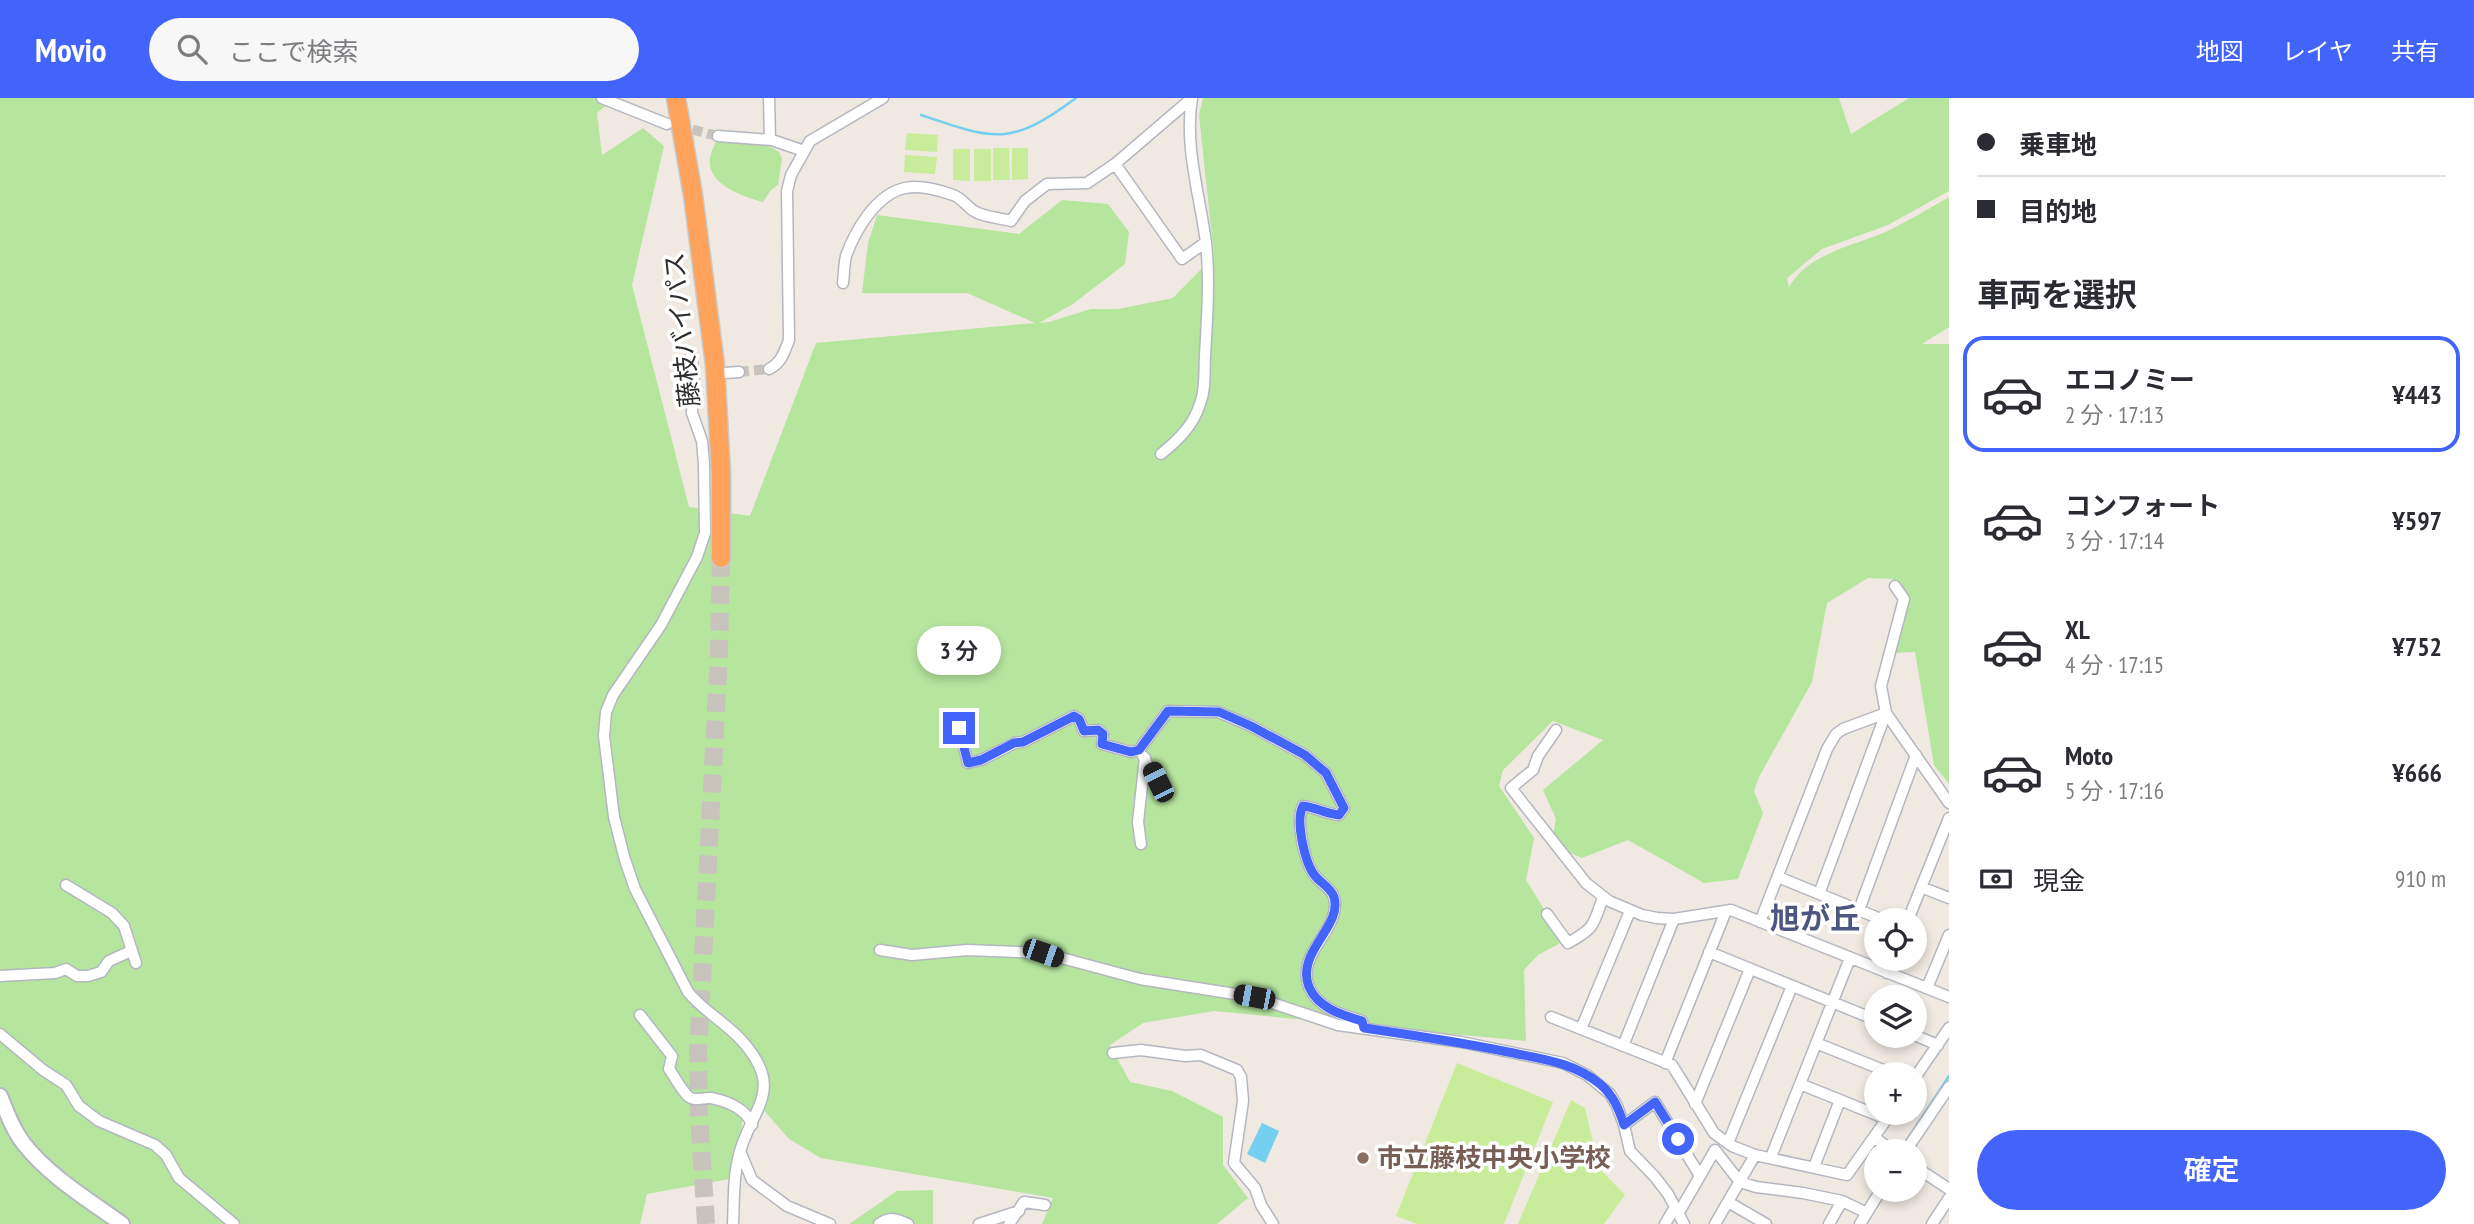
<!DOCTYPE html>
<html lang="ja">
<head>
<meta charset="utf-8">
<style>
	body { margin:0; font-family:"PT Sans Narrow","Noto Sans JP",sans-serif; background:#f7f7f7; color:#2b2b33; height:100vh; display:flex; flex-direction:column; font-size:26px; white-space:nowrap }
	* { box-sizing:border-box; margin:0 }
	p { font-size:23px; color:#7c7c81 }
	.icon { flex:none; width:38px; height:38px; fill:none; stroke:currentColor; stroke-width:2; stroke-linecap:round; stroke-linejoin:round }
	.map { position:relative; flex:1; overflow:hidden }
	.sheet { display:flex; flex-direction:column; background:#fff; width:525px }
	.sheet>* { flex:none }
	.top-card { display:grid; align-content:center; height:154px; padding:0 28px; background:#fff }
	.tools { position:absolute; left:1864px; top:810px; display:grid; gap:14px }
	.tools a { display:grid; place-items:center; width:63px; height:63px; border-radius:50%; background:#fff; box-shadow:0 4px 10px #0003; font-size:35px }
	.end { position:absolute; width:32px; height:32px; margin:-16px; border:9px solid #4264fb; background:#fff; box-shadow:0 0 0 4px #fff }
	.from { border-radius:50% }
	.bubble { position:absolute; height:49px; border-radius:24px; background:#fff; box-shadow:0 4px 10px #0003; font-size:23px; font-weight:600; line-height:49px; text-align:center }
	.car { position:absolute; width:21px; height:42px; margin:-21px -10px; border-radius:9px; box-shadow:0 0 5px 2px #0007; background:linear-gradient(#222 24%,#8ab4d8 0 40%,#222 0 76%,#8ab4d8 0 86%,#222 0) }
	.top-card b { display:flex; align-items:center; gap:24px; height:66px; font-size:26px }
	.top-card b+b { border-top:2px solid #e1e1e2 }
	.top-card i { width:18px; height:18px; background:#2b2b33 }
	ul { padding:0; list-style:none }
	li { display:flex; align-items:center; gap:21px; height:116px; margin:0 14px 10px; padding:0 14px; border:4px solid transparent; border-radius:21px }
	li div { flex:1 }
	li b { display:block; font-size:26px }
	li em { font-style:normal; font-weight:600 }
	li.selected { border-color:#4264fb }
	li>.icon { width:63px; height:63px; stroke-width:1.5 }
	h2 { padding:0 28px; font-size:32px; line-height:84px }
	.pay { display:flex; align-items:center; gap:18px; height:77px; padding:0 28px; font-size:26px }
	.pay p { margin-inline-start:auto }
	.button { display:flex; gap:14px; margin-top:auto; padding:14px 28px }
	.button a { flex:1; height:80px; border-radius:42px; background:#4264fb; color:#fff; font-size:28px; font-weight:600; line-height:80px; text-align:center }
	header { display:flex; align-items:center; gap:42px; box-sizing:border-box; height:98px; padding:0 35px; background:#4264fb; color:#fff }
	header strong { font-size:33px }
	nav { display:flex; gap:38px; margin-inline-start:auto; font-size:24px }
	.search { width:490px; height:63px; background:#f7f7f7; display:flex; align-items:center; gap:18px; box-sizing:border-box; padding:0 24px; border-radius:38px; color:#7c7c81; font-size:26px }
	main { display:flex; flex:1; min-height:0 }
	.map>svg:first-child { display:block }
</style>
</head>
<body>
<header>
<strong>Movio</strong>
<div class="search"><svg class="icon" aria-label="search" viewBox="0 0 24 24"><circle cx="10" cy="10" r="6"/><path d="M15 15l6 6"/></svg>ここで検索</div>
<nav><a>地図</a><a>レイヤ</a><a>共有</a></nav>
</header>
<main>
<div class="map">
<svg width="1949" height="1126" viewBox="0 0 1949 1126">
	<rect width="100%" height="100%" fill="#efe9e1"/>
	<path fill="#b6e59e" d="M0,0H615L597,15L602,57L643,30L664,48L632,187L689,409L750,418L816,245L1035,225L967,195H862L868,145L877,117L1019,136L1062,102L1108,106L1129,134L1125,166L1073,206L1039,225L1049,224L1091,211H1118L1173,200L1214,158L1199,17L1203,0H1839L1851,36L1909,0H1949V93L1888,127L1822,151L1787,180L1789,189C1810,153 1857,148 1892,131C1911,121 1930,110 1949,99V229L1922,246H1949V686L1934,667L1915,554L1895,555L1907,501L1892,481L1868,480L1827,505L1812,584L1759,679L1754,693L1763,715L1738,781L1704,785L1628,742L1582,760L1566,753L1553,738L1556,721L1543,692L1603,642L1553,623L1503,672L1499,688L1534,740L1526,782L1564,843L1538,857L1524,872L1526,943L1214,913L1143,925L1110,947L1130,984L1172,993L1223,1019V1067L1248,1100L1217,1126H1042L1053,1100L821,1060L789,1041L760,1008L743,1018L735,1080L647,1096L640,1126H0Z
		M734,34L763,41L769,48L779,54L782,61L778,87L771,92L763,104C742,98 706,86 710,60C711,53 716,45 718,38Z
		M933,1092V1126H849L897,1093Z"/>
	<path fill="#c9ec9a" d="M907,35L938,37L937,54L905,52Z
		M993,50H1009L1010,82H993Z
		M1012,50H1028V81L1012,82Z
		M953,51H970V83L953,82Z
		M974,51H991V83H974Z
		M905,57L937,59L935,76L904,74Z
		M1457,965L1553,1004L1504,1126H1417L1396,1118Z
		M1571,1002L1585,1010L1599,1070L1625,1097L1604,1126H1518Z"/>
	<path fill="#75cff0" d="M1262,1025L1279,1033L1265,1065L1247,1056Z"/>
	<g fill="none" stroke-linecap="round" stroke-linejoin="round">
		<path stroke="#75cff0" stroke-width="2.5" d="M921,17C995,42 1010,49 1076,0
			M1899,1054L1949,978"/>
		<path stroke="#c8c4bd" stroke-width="10" stroke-dasharray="10 5" stroke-linecap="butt" d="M678,28L718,38
			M739,274L769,271"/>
		<path stroke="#c8c4bd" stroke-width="18" stroke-dasharray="18 9" stroke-linecap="butt" d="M706,1126L699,1016L698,956L719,555L721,460"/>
		<g stroke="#b4b7c1" stroke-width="13">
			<path id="street" d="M602,0L667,26
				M769,0L770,42
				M718,38L772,42L804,53
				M1115,66L1182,161L1206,144
				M843,185C844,177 844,166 846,158C855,133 876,96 905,90C919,87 939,92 953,97C962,100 966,108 974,113C983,119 1000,120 1011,123L1025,103L1047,86L1087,85L1115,66L1192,0
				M691,256L694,278L692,315L702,343L704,366L705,435L697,459L661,527L613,597L606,614L604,638L614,719L625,762L635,791L688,894C704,914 727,925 743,944C786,993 751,1010 739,1057C733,1079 734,1103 733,1126
				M769,271C781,265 784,255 789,242L787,93L791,77L810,43L883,0
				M724,275L739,274
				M1161,356C1178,342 1193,328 1200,306C1206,291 1204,274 1205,258C1207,220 1210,183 1206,145C1200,97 1184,49 1192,0
				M1895,488L1904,501L1881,588L1886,615L1949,705
				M972,629L959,630L968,665L981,662L1015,645L1023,644L1074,618L1079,621L1084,633L1098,632L1103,636L1102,646L1131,654L1139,652L1168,613L1218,614L1251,628L1305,657L1326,675L1344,710L1339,717C1326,716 1315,709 1303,708C1295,722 1305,767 1316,779C1324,788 1334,792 1335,804C1337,835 1296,856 1309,889C1318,910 1342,917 1362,923L1364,930
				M1556,632L1538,658L1533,672L1511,690L1586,785L1609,803L1642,817L1657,820L1674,821L1731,812L1949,899
				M1143,658L1162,693
				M1141,746L1138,724L1145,660
				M1778,779L1883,822
				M66,787L112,815L124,828L136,865
				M1921,789L1949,800
				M1819,796L1886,615
				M1859,812L1916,657
				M1547,816L1568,845C1595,830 1593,828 1603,799
				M1908,822L1949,720
				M1760,824L1827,651L1836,636L1843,631L1886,615
				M880,852L912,857L967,852L1043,855L1140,881L1254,899L1338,927L1461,944L1563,965L1587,977L1610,996L1617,1008L1624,1027L1630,1053L1655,1079L1668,1096L1684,1126
				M1709,854L1876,922
				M1887,875L1893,861
				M0,878L55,875L66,871L77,878H88L101,874L109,863L131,853
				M1927,890L1949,837
				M640,917L672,958L669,971C675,979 681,992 689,999C696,1004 703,999 711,1000C727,1003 747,1011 752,1027
				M1551,919L1672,967L1714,1035L1732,1048L1755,1057L1847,1077L1891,1015
				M1581,931L1630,813
				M0,936L43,972L66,987L79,1008L99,1023L155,1047L166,1057L179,1080L234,1126
				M1914,937L1938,947
				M1816,945L1893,976
				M1623,948L1674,821
				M1113,955L1141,952L1185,958L1201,957L1237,972L1241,979L1243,1003L1234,1065L1255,1090L1261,1107L1273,1126
				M1665,965L1726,813
				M1914,981L1949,930
				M1800,986L1887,1021
				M1695,1006L1750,871
				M1624,1027L1655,1004L1700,1078
				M1874,1039L1894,1054
				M1728,1045L1792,888
				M740,1053L752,1082L787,1108L830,1126
				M1905,1054L1949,989
				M1771,1059L1850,860
				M1914,1068L1949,1091
				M1814,1069L1840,1002
				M1728,1104L1766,1126
				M1678,1116L1715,1052L1740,1084L1756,1089L1803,1095L1842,1103L1867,1115
				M879,1126C890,1118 897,1121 908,1126
				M979,1126L1019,1113
				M1009,1126L1024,1104L1045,1107
				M1665,1126L1675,1109
				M1715,1126L1755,1057
				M1829,1126L1842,1103
				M1860,1126L1881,1092
				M1932,1126L1949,1100"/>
		</g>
		<g stroke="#b4b7c1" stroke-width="18">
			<path id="secondary" d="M0,998C7,1015 13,1032 24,1046C50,1079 89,1102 122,1126"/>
		</g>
		<g stroke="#c9c9c9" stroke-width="21">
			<path id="highway" d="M676,0L693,97L715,267L721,375V460"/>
		</g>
		<use href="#street" stroke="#fff" stroke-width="10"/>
		<use href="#secondary" stroke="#fff" stroke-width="14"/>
		<use href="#highway" stroke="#ffa35c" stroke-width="18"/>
	</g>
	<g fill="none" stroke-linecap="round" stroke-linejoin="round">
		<path stroke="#4264fb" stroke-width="9" d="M959,630L968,665L981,662L1014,645L1023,644L1074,618L1079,621L1084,633L1098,632L1103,636L1102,646L1131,654L1139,652L1168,613L1219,614L1251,628L1305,657L1326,675L1344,710L1339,717C1326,716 1315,709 1303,708C1295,722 1305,767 1316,779C1322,786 1331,790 1334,799C1343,829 1295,854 1309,889C1318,910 1342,917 1362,923L1364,930C1412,937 1460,944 1508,954C1541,961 1573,964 1600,986C1613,997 1619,1011 1624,1027L1655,1004L1678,1041"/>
	</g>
	<circle fill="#8d6e63" stroke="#fff" stroke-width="2.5" cx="1363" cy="1060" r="7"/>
	<g text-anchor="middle" stroke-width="7" stroke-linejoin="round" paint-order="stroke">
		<g font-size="26" fill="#2e2e2e" stroke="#fff">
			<text transform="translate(682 232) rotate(-96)" y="9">藤枝バイパス</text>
		</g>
		<g font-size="26" font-weight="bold" fill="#785e54" stroke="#fff" text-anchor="start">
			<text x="1377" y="1069">市立藤枝中央小学校</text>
		</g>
		<g font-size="30" font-weight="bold" fill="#4d5680" stroke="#fff">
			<text x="1815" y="831">旭が丘</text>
		</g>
	</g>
</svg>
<div class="tools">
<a><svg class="icon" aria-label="locate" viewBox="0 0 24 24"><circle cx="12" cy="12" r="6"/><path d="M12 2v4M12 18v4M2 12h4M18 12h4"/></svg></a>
<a><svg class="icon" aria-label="layers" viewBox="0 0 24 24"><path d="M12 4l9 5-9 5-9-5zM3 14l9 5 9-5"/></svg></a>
<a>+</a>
<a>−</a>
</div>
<i class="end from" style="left:1678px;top:1041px"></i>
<i class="end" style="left:959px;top:630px"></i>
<div class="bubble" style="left:917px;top:528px;width:84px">3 分</div>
<i class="car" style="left:1158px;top:684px;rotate:334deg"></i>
<i class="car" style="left:1043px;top:855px;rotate:109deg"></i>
<i class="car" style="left:1254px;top:899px;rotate:281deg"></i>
</div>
<section class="sheet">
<div class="top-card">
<b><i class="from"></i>乗車地</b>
<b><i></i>目的地</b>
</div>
<h2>車両を選択</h2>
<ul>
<li class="selected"><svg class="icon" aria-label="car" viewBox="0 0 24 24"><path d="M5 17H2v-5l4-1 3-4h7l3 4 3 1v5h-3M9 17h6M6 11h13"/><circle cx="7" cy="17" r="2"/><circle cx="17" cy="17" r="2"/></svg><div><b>エコノミー</b><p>2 分 · 17:13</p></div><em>¥443</em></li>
<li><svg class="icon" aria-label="car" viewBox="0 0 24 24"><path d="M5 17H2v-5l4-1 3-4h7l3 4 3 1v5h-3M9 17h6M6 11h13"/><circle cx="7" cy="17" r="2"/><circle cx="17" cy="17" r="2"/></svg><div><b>コンフォート</b><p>3 分 · 17:14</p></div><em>¥597</em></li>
<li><svg class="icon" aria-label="car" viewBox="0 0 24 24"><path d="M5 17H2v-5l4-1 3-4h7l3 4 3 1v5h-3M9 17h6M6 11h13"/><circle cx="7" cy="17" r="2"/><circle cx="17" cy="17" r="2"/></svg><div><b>XL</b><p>4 分 · 17:15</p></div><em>¥752</em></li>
<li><svg class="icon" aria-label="car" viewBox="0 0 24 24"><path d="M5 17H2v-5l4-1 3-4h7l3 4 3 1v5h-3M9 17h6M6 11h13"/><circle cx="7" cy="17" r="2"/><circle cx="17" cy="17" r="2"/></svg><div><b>Moto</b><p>5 分 · 17:16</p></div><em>¥666</em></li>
</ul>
<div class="pay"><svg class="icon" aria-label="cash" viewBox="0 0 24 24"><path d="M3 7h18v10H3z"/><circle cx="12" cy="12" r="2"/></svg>現金<p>910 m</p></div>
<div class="button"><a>確定</a></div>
</section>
</main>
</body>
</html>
